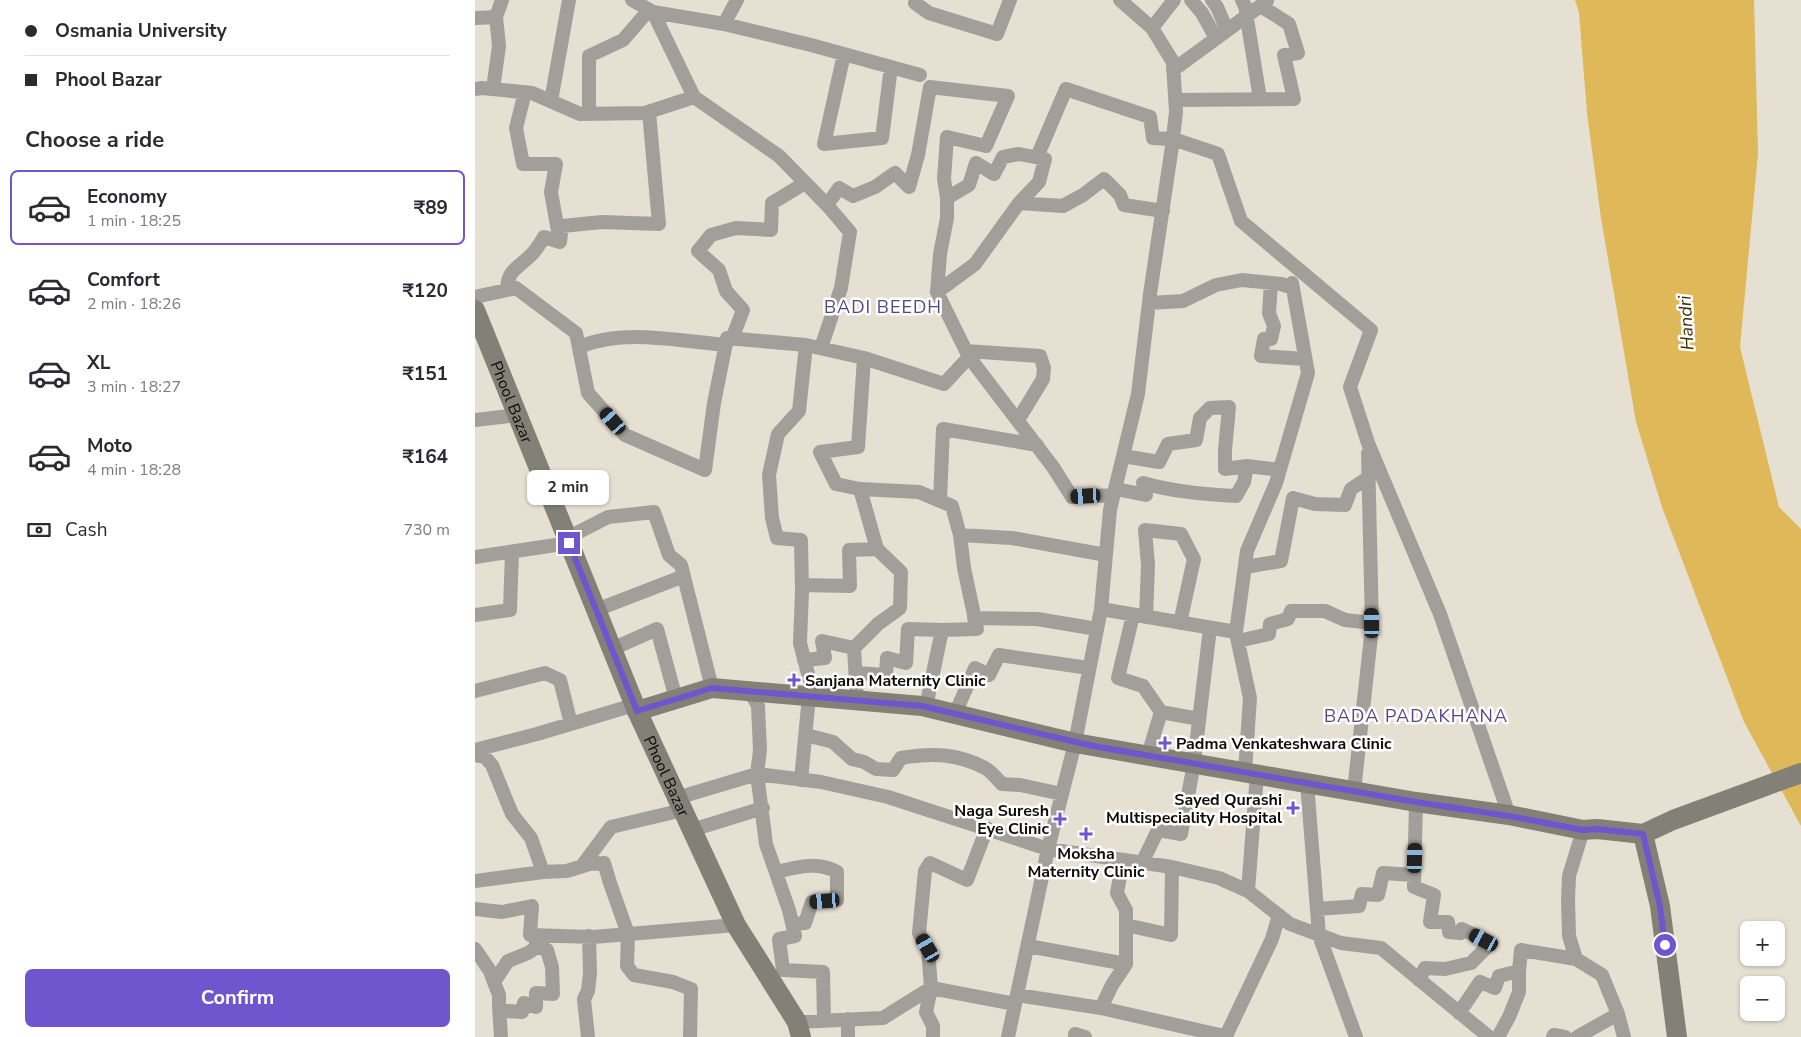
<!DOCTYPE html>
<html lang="en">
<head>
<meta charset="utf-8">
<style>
	body { margin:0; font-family:"Nunito Sans",sans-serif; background:#f2f2f3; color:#2b2b33; height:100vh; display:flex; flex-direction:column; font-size:19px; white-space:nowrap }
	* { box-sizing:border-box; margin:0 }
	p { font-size:16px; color:#7c7c81 }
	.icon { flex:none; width:28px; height:28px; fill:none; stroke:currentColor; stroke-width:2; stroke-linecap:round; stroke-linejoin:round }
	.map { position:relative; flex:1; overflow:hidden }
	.panel { display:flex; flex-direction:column; background:#fff; width:475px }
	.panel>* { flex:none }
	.top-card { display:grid; align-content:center; height:110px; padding:0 25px; background:#fff }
	.tools { position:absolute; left:1265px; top:921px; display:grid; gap:10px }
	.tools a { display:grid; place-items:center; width:45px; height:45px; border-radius:8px; background:#fff; box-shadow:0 1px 4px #0004; font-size:25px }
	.end { position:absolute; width:22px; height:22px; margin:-11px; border:6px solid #6f55ce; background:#fff; box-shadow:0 0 0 2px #fff }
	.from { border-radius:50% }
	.bubble { position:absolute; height:35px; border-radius:8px; background:#fff; box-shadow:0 1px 4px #0004; font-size:16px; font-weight:700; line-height:35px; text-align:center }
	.car { position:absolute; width:15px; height:30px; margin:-15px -8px; border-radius:6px; box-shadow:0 0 4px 1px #0007; background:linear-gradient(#222 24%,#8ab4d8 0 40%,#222 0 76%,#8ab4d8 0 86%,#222 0) }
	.top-card b { display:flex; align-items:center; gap:18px; height:48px; font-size:19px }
	.top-card b+b { border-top:1px solid #e1e1e2 }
	.top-card i { width:12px; height:12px; background:#2b2b33 }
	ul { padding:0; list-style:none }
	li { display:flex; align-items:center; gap:15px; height:75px; margin:0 10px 8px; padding:0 15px; border:2px solid transparent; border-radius:8px }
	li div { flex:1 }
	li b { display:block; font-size:19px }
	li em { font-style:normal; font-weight:700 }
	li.current { border-color:#6f55ce }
	li>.icon { width:45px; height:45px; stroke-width:1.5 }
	h2 { padding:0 25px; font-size:22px; line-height:60px }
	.pay { display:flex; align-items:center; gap:12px; height:55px; padding:0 25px; font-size:19px }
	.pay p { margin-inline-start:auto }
	.cta { display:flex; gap:10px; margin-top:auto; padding:10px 25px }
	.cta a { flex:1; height:58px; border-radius:8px; background:#6f55ce; color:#fff; font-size:20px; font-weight:700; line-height:58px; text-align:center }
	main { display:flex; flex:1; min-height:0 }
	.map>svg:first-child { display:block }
</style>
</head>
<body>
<main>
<section class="panel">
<div class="top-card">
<b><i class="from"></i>Osmania University</b>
<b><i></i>Phool Bazar</b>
</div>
<h2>Choose a ride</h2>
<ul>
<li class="current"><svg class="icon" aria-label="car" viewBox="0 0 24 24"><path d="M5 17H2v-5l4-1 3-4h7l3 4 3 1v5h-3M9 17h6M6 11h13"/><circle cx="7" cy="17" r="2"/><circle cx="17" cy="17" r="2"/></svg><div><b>Economy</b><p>1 min · 18:25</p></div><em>₹89</em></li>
<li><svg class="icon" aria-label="car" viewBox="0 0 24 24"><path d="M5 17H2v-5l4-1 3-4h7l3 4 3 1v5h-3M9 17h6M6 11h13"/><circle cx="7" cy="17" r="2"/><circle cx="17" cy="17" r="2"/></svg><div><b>Comfort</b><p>2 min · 18:26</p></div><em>₹120</em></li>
<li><svg class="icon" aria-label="car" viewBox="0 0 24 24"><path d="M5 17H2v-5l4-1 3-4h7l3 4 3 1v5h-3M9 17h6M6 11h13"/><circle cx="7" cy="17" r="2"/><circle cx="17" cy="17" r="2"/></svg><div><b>XL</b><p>3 min · 18:27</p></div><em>₹151</em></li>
<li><svg class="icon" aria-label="car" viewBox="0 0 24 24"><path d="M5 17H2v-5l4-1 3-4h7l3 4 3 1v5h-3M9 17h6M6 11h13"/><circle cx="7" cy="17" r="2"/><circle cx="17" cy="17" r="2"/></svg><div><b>Moto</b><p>4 min · 18:28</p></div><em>₹164</em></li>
</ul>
<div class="pay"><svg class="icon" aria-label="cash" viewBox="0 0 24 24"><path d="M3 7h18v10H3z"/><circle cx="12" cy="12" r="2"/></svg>Cash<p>730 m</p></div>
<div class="cta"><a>Confirm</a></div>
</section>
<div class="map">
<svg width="1326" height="1037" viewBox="0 0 1326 1037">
	<rect width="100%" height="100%" fill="#e6e0d3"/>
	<path fill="#dfb859" d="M1100,0H1279L1283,153L1265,347L1304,507L1326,529V826L1269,722L1187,507L1161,422L1126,218L1112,113L1104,13Z"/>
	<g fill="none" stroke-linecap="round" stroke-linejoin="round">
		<path stroke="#a29f9a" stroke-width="14" d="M157,0L178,12L219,97L304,156L352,205L375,232L366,288L346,348
			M441,0L440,3L454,13L522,34L535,0
			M716,0L727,13L741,38
			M737,0L742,7L752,30
			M767,0L770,6L785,99
			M178,12L249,24L336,45L445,75
			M0,18L21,17L27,0
			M249,24L262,0
			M677,28L699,0
			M369,54L349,144L407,138L416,67
			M698,70L792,1
			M0,89L7,88L57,93L105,114L170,113L219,97
			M18,89L24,46L21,17
			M50,92L41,128L48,164H81L76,192L84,237
			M700,100L819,99L809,55L823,53L814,24L786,6
			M76,101L94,0
			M114,114V56L148,40L174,10
			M562,157L591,89L675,117L678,138L698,139L743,154L766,221L896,330L875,387L893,443L965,614L1034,815
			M352,205L364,188L378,196L400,187L420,173L434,187L443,155L455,87L533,96L511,146L472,137L469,179L472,198
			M796,283L794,313L799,326L796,339H789L786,356L830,359
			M32,290C32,269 45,267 57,254C62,249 65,243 69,237L85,242L87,226L127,222L184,224L174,112
			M462,292L465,254L472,218V198L494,185L501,163L519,174L528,157L544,154L570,159L564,182L544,203
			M0,297L41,288L101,333L113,393L150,435L230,470L239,403L252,338L331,345
			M674,303L708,301L741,285L767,280L806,284L818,288
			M257,339L268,310L251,291L244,270L223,251L236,235L261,228L296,230L297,203L330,183
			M104,347C148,328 204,341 251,345
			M491,351L565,356L569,368L568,379L543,420
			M494,357L462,292L500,264L544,203L588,206L608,195L629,179L645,195L649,205L688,211
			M0,420L42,415
			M648,456L684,462L693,444L721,440L725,418L735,408L754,407L750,450V469L772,466
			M385,489L361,484L345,452L383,447L389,358
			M641,489L671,495L668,483C699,492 729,494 761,496L769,482L772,466L805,470
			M465,500L468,429L562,445
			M92,538L133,517L179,512L194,555L206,565L237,688
			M0,557L94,543
			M770,567L806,561L818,498L840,504L870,505L876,489L894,477
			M327,585L375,586L374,550L402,549
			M626,609L761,632L772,551L801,483L833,373L817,283
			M121,610L209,576
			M0,615L35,610L37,552
			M658,615L643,678L668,686L686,712
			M671,617L673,565L670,530L706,534L719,559L705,623
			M499,618L562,619L622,629
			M761,633L775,698L770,772
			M763,641L794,634L795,624L813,619L816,611H850L870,620L897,623
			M137,649L182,629L201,699
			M329,660L350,658L347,641L379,648
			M381,673L411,675L412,658L431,663L433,629L467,630
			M0,691L70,673L85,680L96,724
			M275,691L283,706L285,750L282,774L291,844L314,910L320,936L304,939L308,970L348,972L349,1020
			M339,697L325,643L327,591L326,540L302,538L297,518L294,475L303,434L324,411L331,345L389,358L469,384L494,357L578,467L597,497L639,495
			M382,701L379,648L403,624L425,608L426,572L402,549L385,489L444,492L477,506L485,535
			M451,707L467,630L502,629L489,568L485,535L537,538L631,555
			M480,714L500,668L514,675L524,655L614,668
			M330,738L334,696
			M0,750L62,734L159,705
			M0,755L10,757L17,765L37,814L56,838L68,872L92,871L114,864L129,863L135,883L153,934L152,966L159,975L198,982L216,989L215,1037
			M673,755L686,712L724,719
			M326,780L330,738L339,737L358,742L377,759L389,762L401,769L418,770L426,758C456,753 482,753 510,768C517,772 522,779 527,784L545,785L587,794
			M832,783L844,935L881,1037
			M879,791L897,627L893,453
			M202,798L282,774L346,782L413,797L573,849L697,867L744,878L773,891L815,924L866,943L906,948L1014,1037
			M941,802L939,887L959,895L955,922H973L974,932L985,933L987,929L1009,940L1011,948L996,963L970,969L950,968L944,980
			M217,830L288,808
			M1108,830L1094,876L1093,900L1094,936L1101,959L1127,975L1143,1014L1149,1037
			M667,863L683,830L706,834L719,763L735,628
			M107,866L136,827L208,810
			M301,872C322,867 342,861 362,872V900L337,902L330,923L318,924
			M0,881L68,872
			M773,891L782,774
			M0,909L27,912L57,906L55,935L118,937L261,925
			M842,909L884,906L887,894L903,895L908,873L939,875
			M651,925L696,935L697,867
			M553,946L651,964V910L642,893L648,860
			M0,949L15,971L19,982L33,961L53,953L62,947L60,938
			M19,982L24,995V1007L31,1011L47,1012L49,1003L61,1007V993L78,994L77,967L72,950L62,947
			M542,995L626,1008L637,985L651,964
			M24,1007L26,1037
			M626,1008L736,1033
			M984,1013L1005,982L1020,988L1024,976L1044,971L1046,950L1101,959
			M373,1019V1037
			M322,1022L408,1018L456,988L540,1004
			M113,1037L109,999L113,991L115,973L114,936
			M458,1037V1026L451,1012L456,988L453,949L444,933L450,871L455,863L492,880L512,828
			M533,1037L573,849L600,743L626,609L635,510L663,394L675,294L697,146L701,112L698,62L677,28L645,0
			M600,1037V1034L610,1037
			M735,1037L736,1033L751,1036L797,939L804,915
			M1023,1037L1034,1017L1044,992V971
			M1078,1037L1079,1035L1090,1037
			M1102,1037L1143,1014"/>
		<g stroke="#838078" stroke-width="20">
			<path id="s1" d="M0,310L162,711L261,925L322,1022L326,1037"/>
			<path d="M162,711L237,688L447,706L600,743L941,802L1034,815L1108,830L1122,829L1168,834L1198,820L1326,773"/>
			<path d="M1168,834L1185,906L1202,1037"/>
		</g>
	</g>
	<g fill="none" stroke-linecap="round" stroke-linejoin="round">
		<path stroke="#6f55ce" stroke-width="6" d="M94,543L162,711L237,688L447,706L618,746L941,802L1034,816L1108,830L1122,829L1168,834L1185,906L1190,945"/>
	</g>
	<g fill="#6f55ce" stroke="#fff" stroke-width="2">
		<path d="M316.5 672.5h5v5h5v5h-5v5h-5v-5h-5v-5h5z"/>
		<path d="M687.5 735.5h5v5h5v5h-5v5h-5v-5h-5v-5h5z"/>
		<path d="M815.5 800.5h5v5h5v5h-5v5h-5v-5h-5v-5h5z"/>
		<path d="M582.5 811.5h5v5h5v5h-5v5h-5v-5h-5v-5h5z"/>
		<path d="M608.5 826.5h5v5h5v5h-5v5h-5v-5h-5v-5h5z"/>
	</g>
	<g text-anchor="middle" stroke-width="5" stroke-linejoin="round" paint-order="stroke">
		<g font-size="16" fill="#0e0c08" stroke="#fff">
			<text dy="6" stroke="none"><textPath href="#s1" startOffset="99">Phool Bazar</textPath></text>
			<text dy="6" stroke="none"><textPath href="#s1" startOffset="504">Phool Bazar</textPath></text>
		</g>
		<g font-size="16" font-weight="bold" fill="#0e0c08" stroke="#fff" text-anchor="start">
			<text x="330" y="686">Sanjana Maternity Clinic</text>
			<text x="701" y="749">Padma Venkateshwara Clinic</text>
			<text x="807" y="805" text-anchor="end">Sayed Qurashi<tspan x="807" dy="18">Multispeciality Hospital</tspan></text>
			<text x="574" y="816" text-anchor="end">Naga Suresh<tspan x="574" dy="18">Eye Clinic</tspan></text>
			<text x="611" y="859" text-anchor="middle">Moksha<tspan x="611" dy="18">Maternity Clinic</tspan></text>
		</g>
		<g font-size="18" letter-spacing="1" fill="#514785" stroke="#fff">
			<text x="408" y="313">BADI BEEDH</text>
			<text x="941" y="722">BADA PADAKHANA</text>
		</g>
		<g font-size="18" font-style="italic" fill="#3c2c01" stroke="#fff">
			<text transform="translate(1211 323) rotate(-93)" y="6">Handri</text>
		</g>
	</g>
</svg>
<div class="tools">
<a>+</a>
<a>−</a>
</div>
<i class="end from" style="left:1190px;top:945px"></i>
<i class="end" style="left:94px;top:543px"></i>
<div class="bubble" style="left:52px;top:470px;width:82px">2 min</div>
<i class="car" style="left:138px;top:421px;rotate:319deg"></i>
<i class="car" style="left:611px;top:496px;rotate:267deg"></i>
<i class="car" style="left:897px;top:623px;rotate:359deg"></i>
<i class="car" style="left:940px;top:858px;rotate:2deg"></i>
<i class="car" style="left:350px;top:901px;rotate:266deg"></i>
<i class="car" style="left:1009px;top:940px;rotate:298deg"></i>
<i class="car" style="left:453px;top:948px;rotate:330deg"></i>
</div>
</main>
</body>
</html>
